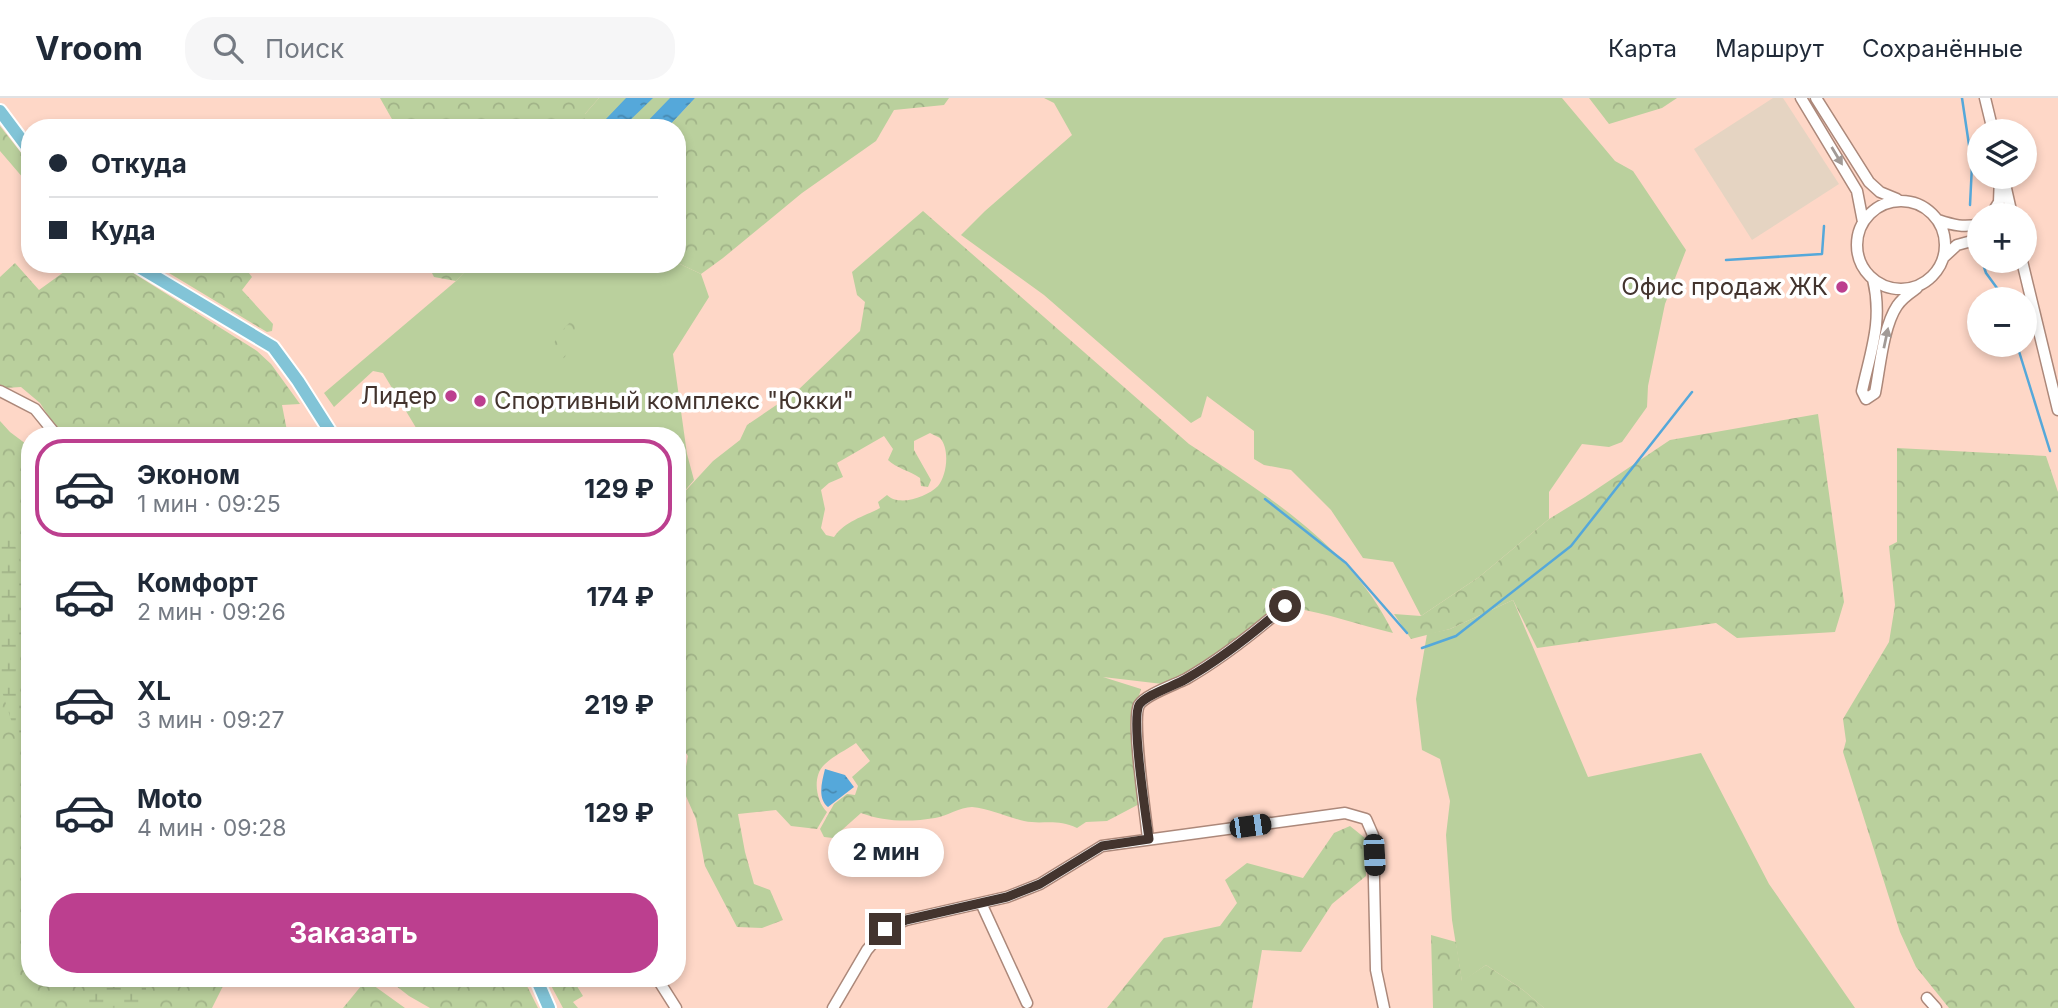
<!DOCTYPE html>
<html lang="ru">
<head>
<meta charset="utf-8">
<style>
	body { margin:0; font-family:Inter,sans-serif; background:#f6f6f7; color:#1f2937; height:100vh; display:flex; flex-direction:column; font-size:26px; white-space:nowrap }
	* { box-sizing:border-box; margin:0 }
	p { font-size:23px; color:#747a83 }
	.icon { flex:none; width:38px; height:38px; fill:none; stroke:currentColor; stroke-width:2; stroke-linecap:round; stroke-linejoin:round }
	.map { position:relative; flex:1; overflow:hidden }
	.sheet { position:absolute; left:21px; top:329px; width:665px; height:560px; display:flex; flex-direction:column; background:#fff; border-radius:28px; box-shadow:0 4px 10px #0003 }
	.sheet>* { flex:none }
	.banner { position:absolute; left:21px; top:21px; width:665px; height:154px; border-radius:28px; box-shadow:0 4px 10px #0003; display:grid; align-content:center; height:154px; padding:0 28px; background:#fff }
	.fabs { position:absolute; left:1967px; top:21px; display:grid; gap:14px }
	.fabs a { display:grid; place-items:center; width:70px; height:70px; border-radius:50%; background:#fff; box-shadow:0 4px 10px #0003; font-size:35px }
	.end { position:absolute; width:32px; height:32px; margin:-16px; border:9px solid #43342e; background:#fff; box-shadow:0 0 0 4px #fff }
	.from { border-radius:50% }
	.bubble { position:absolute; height:49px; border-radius:24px; background:#fff; box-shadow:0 4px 10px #0003; font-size:23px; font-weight:700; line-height:49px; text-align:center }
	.car { position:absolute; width:21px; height:42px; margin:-21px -10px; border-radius:9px; box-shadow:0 0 5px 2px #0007; background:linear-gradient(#222 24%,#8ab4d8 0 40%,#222 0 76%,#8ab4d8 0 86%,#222 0) }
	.banner b { display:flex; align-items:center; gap:24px; height:66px; font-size:26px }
	.banner b+b { border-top:2px solid #e0e1e3 }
	.banner i { width:18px; height:18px; background:#1f2937 }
	ul { padding:12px 0 0; list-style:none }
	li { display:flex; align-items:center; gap:21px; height:98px; margin:0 14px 10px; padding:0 14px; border:4px solid transparent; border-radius:28px }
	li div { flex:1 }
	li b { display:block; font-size:26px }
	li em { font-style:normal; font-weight:700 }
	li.active { border-color:#bc3f8f }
	li>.icon { width:63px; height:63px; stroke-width:1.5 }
	.cta { display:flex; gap:14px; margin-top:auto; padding:14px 28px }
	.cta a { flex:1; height:80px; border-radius:28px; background:#bc3f8f; color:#fff; font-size:28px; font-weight:700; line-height:80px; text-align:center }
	header { display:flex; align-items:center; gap:42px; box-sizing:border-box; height:98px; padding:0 35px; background:#fff; border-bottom:2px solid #e0e1e3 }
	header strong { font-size:33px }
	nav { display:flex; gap:38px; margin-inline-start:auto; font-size:24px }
	.search { width:490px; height:63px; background:#f6f6f7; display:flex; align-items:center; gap:18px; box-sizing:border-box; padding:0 24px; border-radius:28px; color:#747a83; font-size:26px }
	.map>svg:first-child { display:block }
</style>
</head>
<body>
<header>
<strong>Vroom</strong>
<div class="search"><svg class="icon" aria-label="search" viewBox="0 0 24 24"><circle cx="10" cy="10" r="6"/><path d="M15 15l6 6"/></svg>Поиск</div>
<nav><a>Карта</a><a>Маршрут</a><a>Сохранённые</a></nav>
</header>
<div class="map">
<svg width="2058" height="910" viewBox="0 0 2058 910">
	<defs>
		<pattern id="forest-crowns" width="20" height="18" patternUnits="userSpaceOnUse" patternTransform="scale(1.75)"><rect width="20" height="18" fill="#bad09d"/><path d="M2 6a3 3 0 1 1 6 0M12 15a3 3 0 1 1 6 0" fill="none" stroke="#a1b388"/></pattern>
		<pattern id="wetland-marsh" width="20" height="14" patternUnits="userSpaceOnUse" patternTransform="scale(1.75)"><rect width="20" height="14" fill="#bad09d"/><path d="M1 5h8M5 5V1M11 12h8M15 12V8" fill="none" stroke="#a1b388"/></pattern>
		<pattern id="water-ripples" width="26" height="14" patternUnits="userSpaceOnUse" patternTransform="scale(1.75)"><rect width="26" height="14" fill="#55a8da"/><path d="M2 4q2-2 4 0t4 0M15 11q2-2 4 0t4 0" fill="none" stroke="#488ab1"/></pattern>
	</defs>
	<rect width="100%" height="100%" fill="#fed7c7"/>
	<path fill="#e5d4c2" d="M1773,0H1783L1839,86L1752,142L1694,51Z"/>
	<path fill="#bad09d" d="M599,0H695L667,30H585V16Z
		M1044,0H1562L1615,63L1633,73L1686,152L1665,206L1648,288L1647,309L1622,344L1609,349L1582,346L1549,394V421L1479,479L1421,518L1393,464L1363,460L1331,412L1291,372L1264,367L1254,361V333L1207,298L1201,319L1191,325L1044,197L961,137L985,113L1072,37L1054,5Z
		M677,150L680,166L701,176L709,199L673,256L687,356L694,382L677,402V338H421L383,275L373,273L334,309L324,295L456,183L472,166H677Z
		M1513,502L1588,679L1701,655L1769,786L1855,910H1544L1523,892L1486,867L1462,884L1452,822L1446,737L1450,703L1440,661L1422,652L1416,601L1427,536L1450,531Z"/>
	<path fill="url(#forest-crowns)" fill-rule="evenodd" d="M380,0H599L585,16V30H397Z
		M695,0H949L944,7L894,12L876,43L802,95L723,160L701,176L680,166L677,150V30H667Z
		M1589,0H1677L1662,10L1609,26Z
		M0,28L30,66V88L0,53Z
		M923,113L1189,346C1265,396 1353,450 1393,535C1359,527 1327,515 1293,510L1285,493L1272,490L1275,509L1240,543L1171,587L1103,579L1141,591L1133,618L1145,703L1107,723L1086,724L1077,730C1056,720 1043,727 1024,723C1007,719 990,711 972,709C960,709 947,718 935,720C911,724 884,724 861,715L833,740L824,739L820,731L834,706L847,696L855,697L858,688L852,679L870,663L856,645C846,652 833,658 824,667C812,679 816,703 827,714L817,731L791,728L776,712L738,716L745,754L754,786L770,792L783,822L762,830L737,829L705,768L696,721L682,689L688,658L677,642V402L713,363L740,342L747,327L797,293L860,233L865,204L857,197L852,174ZM930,335C933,337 937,338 940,340C950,351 947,377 938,388C927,399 899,409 887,397L878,404L880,410C863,419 845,423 834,439L826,437L821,430L825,411L821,392L829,385L843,379L837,365L884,338L893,351L888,362C896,370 910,373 920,380L921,388L928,389L931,382L914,352V343Z
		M15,165L39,192L75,166H119L257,253L271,266L300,306L282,307L288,338H61L40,305L21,289L5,290L0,288V179Z
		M161,166H242L252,179L242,192L273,226L272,233L267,234L164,172Z
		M434,166H472L456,183L434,179L430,171Z
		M584,215L588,224L585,237L570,246L565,259L547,271L542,268C552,248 563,224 584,215Z
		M1818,316L1844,504L1835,534L1737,540L1716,525L1537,550L1513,502L1450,531L1411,541L1394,516L1421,518L1479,479L1549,421L1585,399L1670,342Z
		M0,323L10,334L30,349V880H227L212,910H0Z
		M1897,350L2046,358L2058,394V910H1949L1916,869L1900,834L1843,654L1846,643L1843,621L1889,544L1895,507L1889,448L1897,444Z
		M1350,728L1365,740L1366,778L1332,806L1301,854L1262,852L1252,910H1107L1164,840L1220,828L1237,805L1225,782L1247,765L1303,780L1334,735Z
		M1431,837L1456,844L1462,883L1486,867L1523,892L1544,910H1433Z
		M386,880H523L538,910H430L409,898Z
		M547,880H567L568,883L572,880L583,898L573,904L578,910H563Z
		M366,882L405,910H343Z"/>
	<path fill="url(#wetland-marsh)" d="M12,439L30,489L17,567L21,609L30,621V637L23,640L13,628L0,587V444Z
		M96,880H140L146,887V909L88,910L89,888Z"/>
	<path fill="url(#water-ripples)" d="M626,0H653L622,30H608L605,22Z
		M670,0H695L667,30H641Z
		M825,671L845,677L854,689L828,709C817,700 822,684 825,671Z"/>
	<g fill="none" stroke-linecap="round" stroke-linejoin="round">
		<path stroke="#55a8da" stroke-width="2.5" d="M1962,0L1972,67L1970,107
			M1726,162L1822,156L1824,128
			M1982,163L1986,175L2005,201
			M2017,247L2050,353
			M1265,401L1346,465L1407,535
			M1422,550L1456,538L1571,448L1692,294"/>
		<g stroke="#ac887a" stroke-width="13">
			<path id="minor" d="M1801,0L1857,93L1863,124
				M1816,0L1869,84L1880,94L1897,101
				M1985,0L1993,33
				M2005,86L2012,117
				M1857 147a44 44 0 1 1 88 0a44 44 0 1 1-88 0Z
				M1991,117L1999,104L2000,79
				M1938,122C1953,127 1964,130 1979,126
				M1944,159L1957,147L1979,141
				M2022,163L2058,312
				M1873,181C1883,223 1871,252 1862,293L1866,301L1875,295C1880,270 1883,229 1897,208C1902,200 1910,195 1917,190
				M0,293L35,311L57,338
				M1148,741C1146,717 1131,624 1139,607C1145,597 1174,587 1186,581C1221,561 1254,535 1285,508
				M981,805L1027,905
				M657,880L676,910
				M1927,900L1936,910
				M833,910L867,852L885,831L906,822L1007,799L1040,786L1102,748L1345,715L1366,721L1373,737L1376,872L1384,910"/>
		</g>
		<g stroke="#fff" stroke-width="16">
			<path id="major" d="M0,13L30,53
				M134,166L273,249L298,283L333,338
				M536,880L549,910"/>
		</g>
		<use href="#minor" stroke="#fff" stroke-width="10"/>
		<use href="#major" stroke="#82c4d7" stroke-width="12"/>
	</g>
	<defs><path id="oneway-solid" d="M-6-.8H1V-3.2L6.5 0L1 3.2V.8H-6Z" transform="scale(1.75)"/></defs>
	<g fill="#a19a96">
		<use href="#oneway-solid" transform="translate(1837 58) rotate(59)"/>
		<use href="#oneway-solid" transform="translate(1886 240) rotate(-78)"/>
	</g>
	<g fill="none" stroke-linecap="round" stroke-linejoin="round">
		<path stroke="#43342e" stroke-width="9" d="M885,831L906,822L1007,799L1040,786L1102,748L1149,741C1146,718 1131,623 1139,607C1145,597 1174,588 1186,581C1221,561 1254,535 1285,508"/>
	</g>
	<g fill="#bc3f8f" stroke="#fff" stroke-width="2.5">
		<circle cx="1842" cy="189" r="7"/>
		<circle cx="451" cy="298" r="7"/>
		<circle cx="480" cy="303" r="7"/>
	</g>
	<g text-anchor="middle" stroke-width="7" stroke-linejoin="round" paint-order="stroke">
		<g font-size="24" fill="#43342e" stroke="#fff" text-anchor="end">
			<text x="1828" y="197">Офис продаж ЖК</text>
			<text x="437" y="306">Лидер</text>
			<text x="494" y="311" text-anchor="start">Спортивный комплекс "Юкки"</text>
		</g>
	</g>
</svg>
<div class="fabs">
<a><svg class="icon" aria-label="layers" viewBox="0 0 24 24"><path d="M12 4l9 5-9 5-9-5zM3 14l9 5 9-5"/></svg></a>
<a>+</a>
<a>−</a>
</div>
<i class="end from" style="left:1285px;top:508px"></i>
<i class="end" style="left:885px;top:831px"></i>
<div class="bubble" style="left:828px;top:730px;width:116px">2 мин</div>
<i class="car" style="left:1250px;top:728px;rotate:82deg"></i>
<i class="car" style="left:1374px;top:757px;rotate:177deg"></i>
<div class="banner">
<b><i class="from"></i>Откуда</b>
<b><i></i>Куда</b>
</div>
<section class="sheet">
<ul>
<li class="active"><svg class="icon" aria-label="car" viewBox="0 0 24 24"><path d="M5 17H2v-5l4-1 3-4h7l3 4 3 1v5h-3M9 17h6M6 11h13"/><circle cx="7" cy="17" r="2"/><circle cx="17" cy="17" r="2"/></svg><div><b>Эконом</b><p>1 мин · 09:25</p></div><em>129 ₽</em></li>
<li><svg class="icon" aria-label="car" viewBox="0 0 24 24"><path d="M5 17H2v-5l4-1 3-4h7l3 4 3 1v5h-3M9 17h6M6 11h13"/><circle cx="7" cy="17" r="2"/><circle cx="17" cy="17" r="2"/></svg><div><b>Комфорт</b><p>2 мин · 09:26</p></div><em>174 ₽</em></li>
<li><svg class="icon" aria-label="car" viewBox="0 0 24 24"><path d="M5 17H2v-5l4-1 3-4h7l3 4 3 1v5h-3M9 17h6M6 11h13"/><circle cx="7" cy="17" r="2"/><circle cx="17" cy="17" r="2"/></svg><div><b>XL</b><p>3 мин · 09:27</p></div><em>219 ₽</em></li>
<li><svg class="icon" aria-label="car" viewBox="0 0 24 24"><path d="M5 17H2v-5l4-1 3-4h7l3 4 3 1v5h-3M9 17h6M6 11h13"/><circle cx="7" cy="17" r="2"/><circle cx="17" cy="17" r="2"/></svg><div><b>Moto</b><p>4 мин · 09:28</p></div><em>129 ₽</em></li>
</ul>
<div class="cta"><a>Заказать</a></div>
</section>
</div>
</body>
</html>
